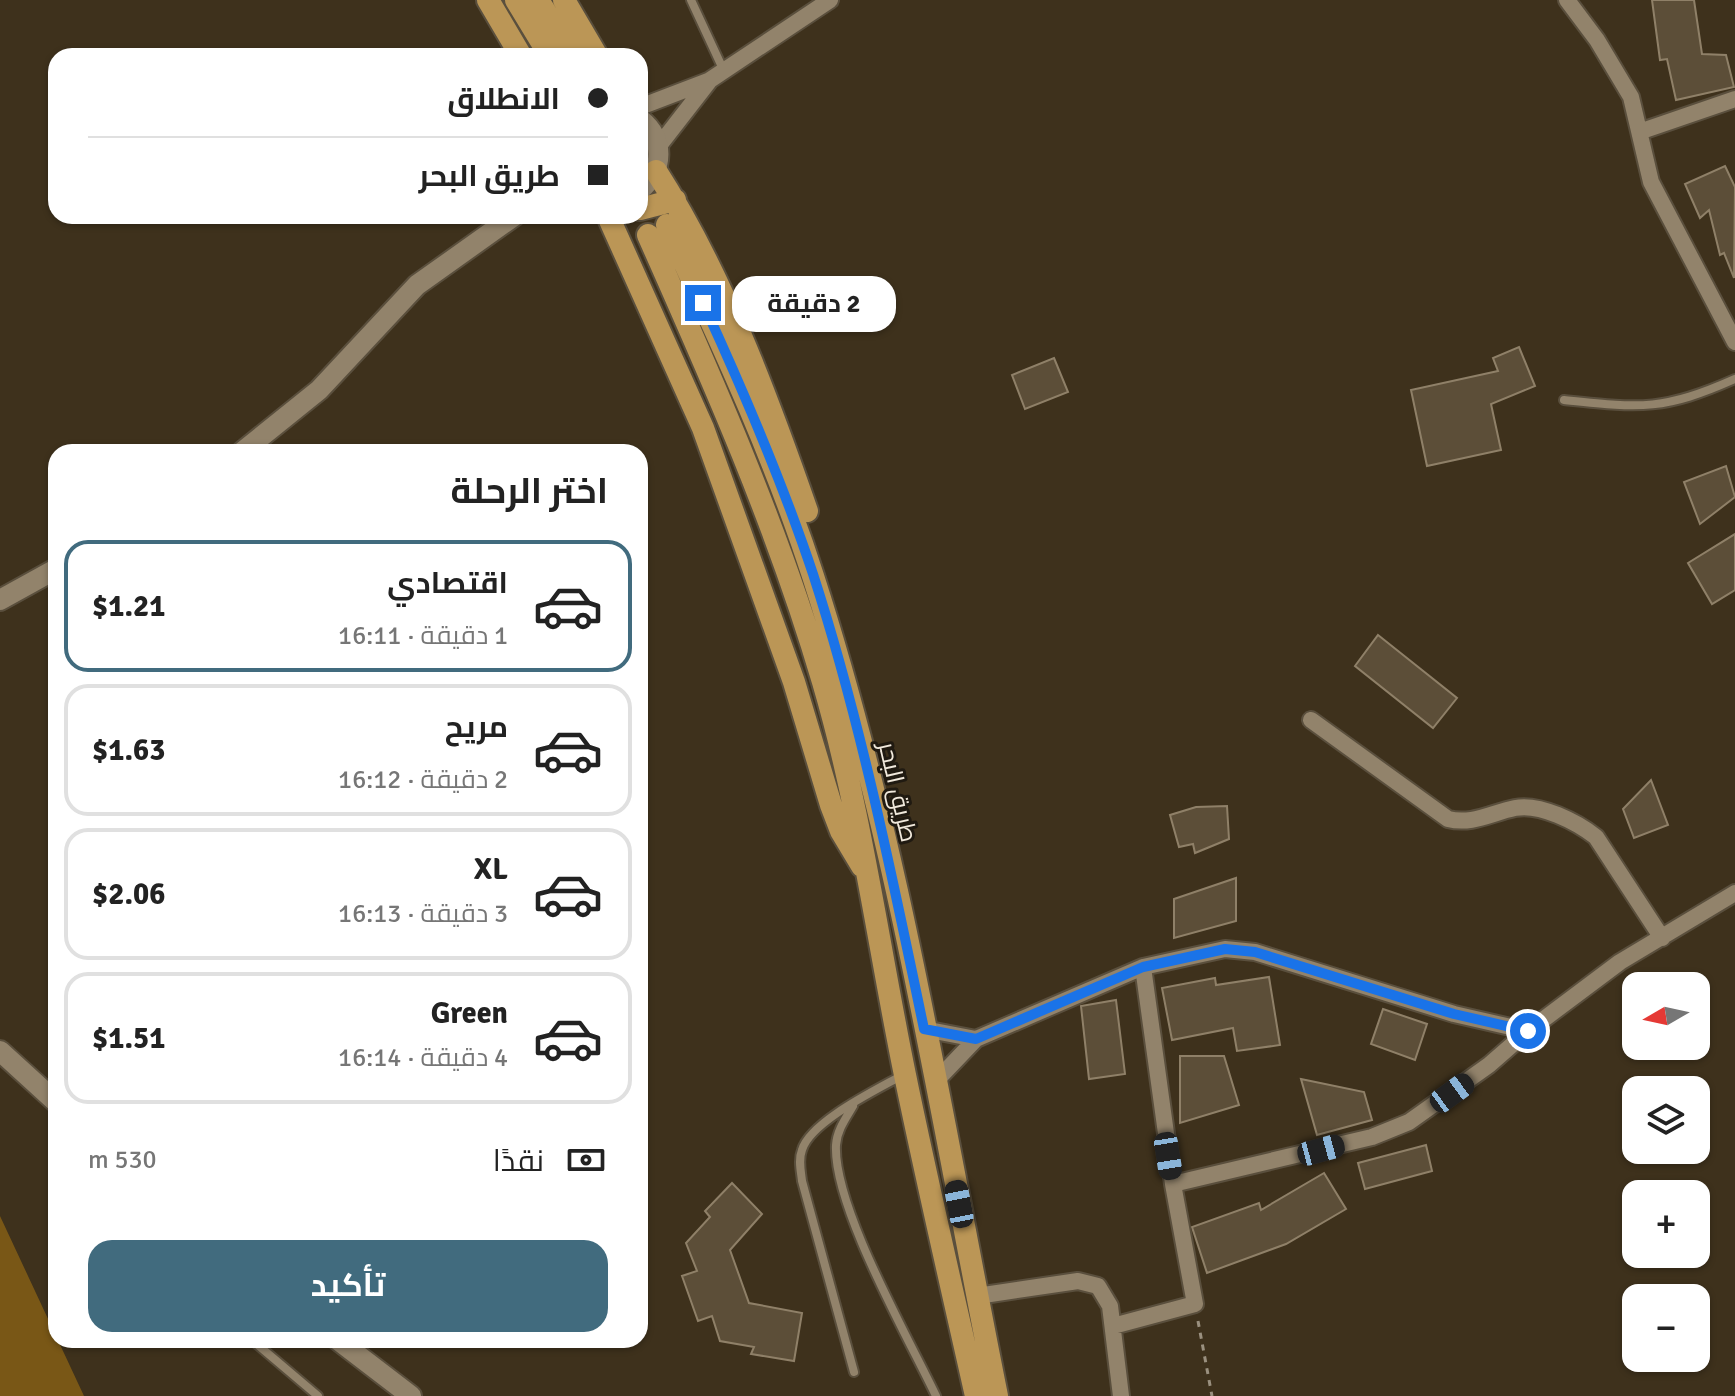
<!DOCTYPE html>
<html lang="ar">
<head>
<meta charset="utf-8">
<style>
	body { margin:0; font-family:Signika,Cairo,sans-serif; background:#f6f6f6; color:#222; direction:rtl; height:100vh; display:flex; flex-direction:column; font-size:30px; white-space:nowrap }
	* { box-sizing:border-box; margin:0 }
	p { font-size:26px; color:#767676 }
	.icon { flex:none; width:44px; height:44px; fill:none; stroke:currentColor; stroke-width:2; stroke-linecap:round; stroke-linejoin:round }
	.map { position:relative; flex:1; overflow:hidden; direction:ltr }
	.drawer { position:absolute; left:48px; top:444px; width:600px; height:904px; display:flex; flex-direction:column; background:#fff; border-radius:24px; box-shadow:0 2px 6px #0004; direction:rtl }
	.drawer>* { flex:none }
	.top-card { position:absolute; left:48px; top:48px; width:600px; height:176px; border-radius:24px; box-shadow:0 2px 6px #0004; direction:rtl; display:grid; align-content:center; height:176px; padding:0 40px; background:#fff }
	.needle { width:52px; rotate:261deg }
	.fabs { position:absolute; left:1622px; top:972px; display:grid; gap:16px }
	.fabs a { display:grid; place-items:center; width:88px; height:88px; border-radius:16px; background:#fff; box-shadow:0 2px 6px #0004; font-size:40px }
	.end { position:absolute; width:36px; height:36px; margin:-18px; border:10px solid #1a73e8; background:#fff; box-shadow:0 0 0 4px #fff }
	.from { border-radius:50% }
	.bubble { position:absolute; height:56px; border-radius:24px; background:#fff; box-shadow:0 2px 6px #0004; font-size:26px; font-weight:700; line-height:56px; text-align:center; direction:rtl }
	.car { position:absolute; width:24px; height:48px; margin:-24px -12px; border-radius:10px; box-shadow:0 0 6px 2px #0007; background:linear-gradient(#222 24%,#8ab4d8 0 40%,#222 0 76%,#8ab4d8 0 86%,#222 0) }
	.top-card b { display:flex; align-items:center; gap:28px; height:76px; font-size:30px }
	.top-card b+b { border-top:2px solid #e0e0e0 }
	.top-card i { width:20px; height:20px; background:#222 }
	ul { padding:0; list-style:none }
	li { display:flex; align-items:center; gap:24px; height:132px; margin:0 16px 12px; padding:0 24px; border:4px solid #e0e0e0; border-radius:24px }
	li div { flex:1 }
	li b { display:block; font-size:30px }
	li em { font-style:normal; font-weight:700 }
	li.current { border-color:#416b7e }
	li>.icon { width:72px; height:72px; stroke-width:1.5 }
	h2 { padding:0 40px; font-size:36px; line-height:96px }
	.pay { display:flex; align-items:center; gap:20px; height:88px; padding:0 40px; font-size:30px }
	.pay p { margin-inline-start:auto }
	.primary-button { display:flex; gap:16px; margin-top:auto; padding:16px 40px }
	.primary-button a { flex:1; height:92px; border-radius:24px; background:#416b7e; color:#fff; font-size:32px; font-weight:700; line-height:92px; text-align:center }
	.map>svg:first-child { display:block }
</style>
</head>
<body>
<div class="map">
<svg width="1735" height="1396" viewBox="0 0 1735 1396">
	<rect width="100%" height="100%" fill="#3e311c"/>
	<path fill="#795716" d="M0,1216L84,1396H0Z"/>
	<path fill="#5c4e38" stroke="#8f8068" stroke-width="2" d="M1652,0H1694L1702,54L1726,55L1734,87L1676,100L1667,59L1660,60Z
		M1725,166L1735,187L1734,278L1724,253L1720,255L1709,210L1700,218L1685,184Z
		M1519,347L1535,386L1491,404L1501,450L1427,466L1411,390L1498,371L1493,358Z
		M1054,358L1068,392L1025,409L1012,375Z
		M1726,466L1735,497L1700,524L1684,482Z
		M1735,534V590L1712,604L1688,563Z
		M1378,635L1457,698L1433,728L1355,666Z
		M1651,780L1668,825L1634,838L1623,809Z
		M1227,806L1229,839L1195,853L1193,844L1179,847L1170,815L1196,807Z
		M1236,878V921L1174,938V899Z
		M1269,977L1280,1045L1237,1051L1233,1028L1172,1040L1162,988L1215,978L1216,985Z
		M1116,1000L1125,1074L1089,1079L1081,1006Z
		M1383,1009L1427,1024L1415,1060L1371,1044Z
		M1180,1056H1224L1239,1105L1180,1123Z
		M1301,1079L1364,1092L1372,1120L1317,1135Z
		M1426,1145L1432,1171L1365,1189L1358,1163Z
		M1324,1173L1346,1209L1286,1244L1207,1273L1192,1227L1259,1203L1261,1210Z
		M732,1183L762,1214L730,1250L749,1303L802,1313L794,1361L751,1354L754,1347L720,1341L712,1316L698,1321L682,1276L697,1271L686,1243L710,1217L705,1211Z"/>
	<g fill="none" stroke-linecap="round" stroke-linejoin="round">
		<g stroke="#5a4f3d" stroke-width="12">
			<path id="service" d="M691,0L723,69
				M1564,400C1641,408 1663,411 1735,379
				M853,1106C846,1118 837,1130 836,1145C833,1206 908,1337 936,1396
				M252,1340L318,1396
				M854,1372L802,1181C801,1171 798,1160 802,1150C810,1122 876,1090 901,1076"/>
		</g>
		<g stroke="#5a4f3d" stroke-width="20">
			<path id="minor" d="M1567,0L1597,40L1631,97L1651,182L1735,342
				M640,107L708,81
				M1642,131L1735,99
				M658,147L710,80L830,0
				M1311,720L1448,819C1472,825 1491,813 1515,808C1540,803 1577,822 1596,837L1662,938
				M924,1029L976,1039
				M935,1082L976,1039L1143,967L1225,949L1255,952L1454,1014L1528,1031
				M1173,1184L1372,1137L1409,1122L1489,1065L1528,1031L1620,962L1735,893
				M977,1296L1078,1281L1098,1286L1110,1306L1121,1396
				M1113,1326L1195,1304L1173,1184L1143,967"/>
		</g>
		<g stroke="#5a4f3d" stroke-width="24">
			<path id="secondary" d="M640,119C665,139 664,170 640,190
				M242,452L319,390L417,285L514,216
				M0,600L56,569
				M0,1051L56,1102
				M338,1340L411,1396"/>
		</g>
		<g stroke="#5a4f3d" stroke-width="26">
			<path id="trunk" d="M488,0L521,56
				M516,0L550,56
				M538,0L573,56
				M564,0L597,56
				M656,171C722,274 767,396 807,511
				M640,209L675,200
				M608,216L703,428L794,682L831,805L841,831L862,866
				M667,225C720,340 774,455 813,576C899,842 942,1122 997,1396
				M648,235C713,381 778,528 823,682C861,811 878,944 905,1075C927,1182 952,1289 976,1396"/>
		</g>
		<path stroke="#9a907f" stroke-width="3" stroke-dasharray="6 6" stroke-linecap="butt" d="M1198,1321L1212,1396"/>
		<use href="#service" stroke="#92836b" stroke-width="8"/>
		<use href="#minor" stroke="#92836b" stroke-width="16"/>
		<use href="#secondary" stroke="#92836b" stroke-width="20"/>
		<use href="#trunk" stroke="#bb9656" stroke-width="22"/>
	</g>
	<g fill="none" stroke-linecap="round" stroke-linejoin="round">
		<path stroke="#1a73e8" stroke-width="10" d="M703,303C744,392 782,481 813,574C861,722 892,876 924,1029L976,1039L1143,967L1225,949L1255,952L1454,1014L1528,1031"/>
	</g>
	<g text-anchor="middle" stroke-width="6" stroke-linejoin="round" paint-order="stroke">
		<g font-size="24" fill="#f1e9dc" stroke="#201a11">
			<text transform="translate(898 792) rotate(77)" y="8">طريق البحر</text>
		</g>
	</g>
</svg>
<div class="fabs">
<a><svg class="needle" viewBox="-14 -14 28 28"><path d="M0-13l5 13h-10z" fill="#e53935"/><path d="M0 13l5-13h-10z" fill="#767676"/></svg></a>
<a><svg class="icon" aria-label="layers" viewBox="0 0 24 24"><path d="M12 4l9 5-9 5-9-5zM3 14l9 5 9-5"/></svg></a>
<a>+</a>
<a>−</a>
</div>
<i class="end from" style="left:1528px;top:1031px"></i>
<i class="end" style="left:703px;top:303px"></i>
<div class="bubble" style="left:732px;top:276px;width:164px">2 دقيقة</div>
<i class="car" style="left:1452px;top:1093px;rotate:54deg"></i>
<i class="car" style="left:1321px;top:1150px;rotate:75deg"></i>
<i class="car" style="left:1168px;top:1156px;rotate:171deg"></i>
<i class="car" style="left:959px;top:1204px;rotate:349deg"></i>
<div class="top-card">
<b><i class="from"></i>الانطلاق</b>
<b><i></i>طريق البحر</b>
</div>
<section class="drawer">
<h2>اختر الرحلة</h2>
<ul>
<li class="current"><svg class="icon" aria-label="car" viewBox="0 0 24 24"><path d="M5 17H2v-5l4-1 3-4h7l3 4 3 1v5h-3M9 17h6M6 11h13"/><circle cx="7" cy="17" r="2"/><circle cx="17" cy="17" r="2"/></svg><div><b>اقتصادي</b><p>1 دقيقة · 16:11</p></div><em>$1.21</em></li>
<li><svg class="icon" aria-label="car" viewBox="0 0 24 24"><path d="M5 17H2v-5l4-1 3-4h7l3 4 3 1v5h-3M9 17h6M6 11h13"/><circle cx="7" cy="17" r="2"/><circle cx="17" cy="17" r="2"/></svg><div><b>مريح</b><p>2 دقيقة · 16:12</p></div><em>$1.63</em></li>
<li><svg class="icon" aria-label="car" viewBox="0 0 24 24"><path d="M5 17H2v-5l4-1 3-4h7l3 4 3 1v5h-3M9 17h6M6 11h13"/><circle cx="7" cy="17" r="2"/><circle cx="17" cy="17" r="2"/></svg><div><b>XL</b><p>3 دقيقة · 16:13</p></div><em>$2.06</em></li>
<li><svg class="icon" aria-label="car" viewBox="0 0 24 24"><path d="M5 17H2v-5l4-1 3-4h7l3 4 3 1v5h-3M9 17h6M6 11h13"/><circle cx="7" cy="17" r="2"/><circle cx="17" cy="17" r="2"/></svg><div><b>Green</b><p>4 دقيقة · 16:14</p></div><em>$1.51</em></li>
</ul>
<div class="pay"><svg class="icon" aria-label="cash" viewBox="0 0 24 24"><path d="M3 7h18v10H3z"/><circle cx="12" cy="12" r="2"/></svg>نقدًا<p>530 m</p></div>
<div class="primary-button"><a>تأكيد</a></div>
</section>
</div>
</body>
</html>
